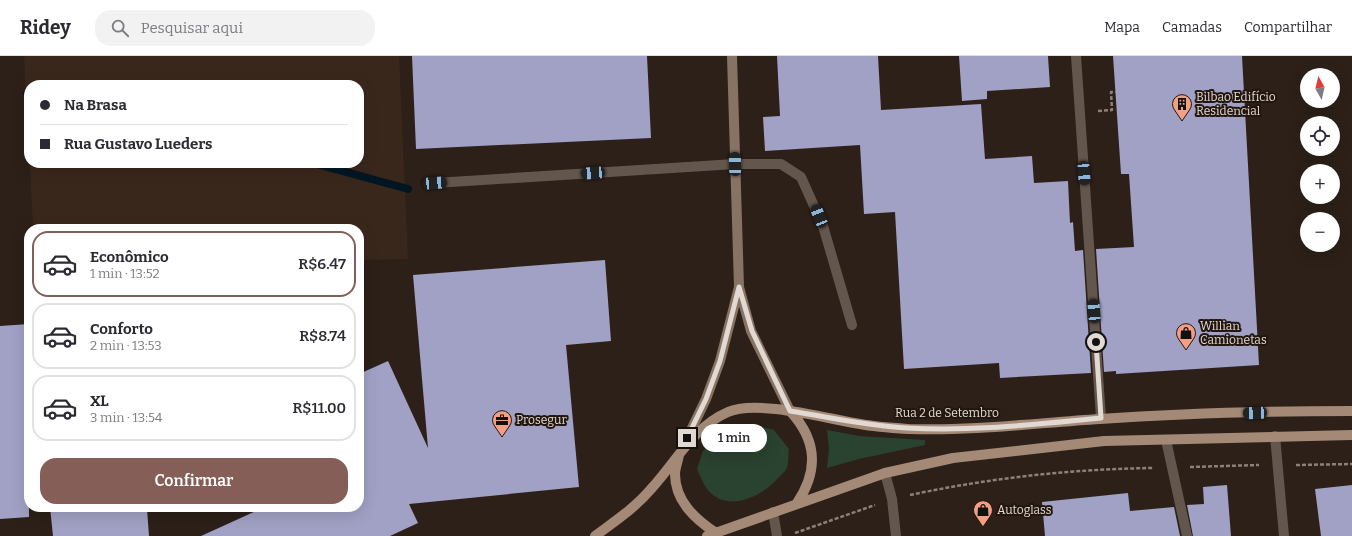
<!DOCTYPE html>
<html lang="pt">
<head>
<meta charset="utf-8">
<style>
	body { margin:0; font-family:Bitter,serif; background:#f2f2f3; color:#2b2b33; height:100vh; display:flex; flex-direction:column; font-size:15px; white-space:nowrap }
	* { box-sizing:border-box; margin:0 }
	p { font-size:13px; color:#7c7c81 }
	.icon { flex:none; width:22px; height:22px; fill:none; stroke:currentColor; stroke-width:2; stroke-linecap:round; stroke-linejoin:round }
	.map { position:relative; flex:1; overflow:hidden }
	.panel { position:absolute; left:24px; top:168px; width:340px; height:288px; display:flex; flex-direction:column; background:#fff; border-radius:16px; box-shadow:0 4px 16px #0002 }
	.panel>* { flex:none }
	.guide { position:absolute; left:24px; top:24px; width:340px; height:88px; border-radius:16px; box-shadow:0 4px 16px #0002; display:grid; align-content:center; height:88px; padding:0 16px; background:#fff }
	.needle { width:26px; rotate:352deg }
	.fabs { position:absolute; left:1300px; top:12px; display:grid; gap:8px }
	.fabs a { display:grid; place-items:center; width:40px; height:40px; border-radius:50%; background:#fff; box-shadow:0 4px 16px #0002; font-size:20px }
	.end { position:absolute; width:18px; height:18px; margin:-9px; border:5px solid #e2d9d3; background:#111; box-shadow:0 0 0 2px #111 }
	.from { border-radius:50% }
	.bubble { position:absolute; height:28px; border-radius:14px; background:#fff; box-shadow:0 4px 16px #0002; font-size:13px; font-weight:600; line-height:28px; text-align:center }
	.car { position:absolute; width:12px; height:24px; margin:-12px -6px; border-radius:5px; box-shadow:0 0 3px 1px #0007; background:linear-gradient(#222 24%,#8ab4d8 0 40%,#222 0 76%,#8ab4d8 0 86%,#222 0) }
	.guide b { display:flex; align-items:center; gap:14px; height:38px; font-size:15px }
	.guide b+b { border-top:1px solid #e1e1e2 }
	.guide i { width:10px; height:10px; background:#2b2b33 }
	ul { padding:7px 0 0; list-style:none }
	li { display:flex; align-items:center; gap:12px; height:66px; margin:0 8px 6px; padding:0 8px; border:2px solid #e1e1e2; border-radius:16px }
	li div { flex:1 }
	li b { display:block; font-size:15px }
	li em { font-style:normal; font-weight:600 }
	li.selected { border-color:#855f57 }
	li>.icon { width:36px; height:36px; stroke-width:1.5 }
	.action { display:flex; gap:8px; margin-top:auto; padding:8px 16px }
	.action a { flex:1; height:46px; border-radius:16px; background:#855f57; color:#fff; font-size:16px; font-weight:600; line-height:46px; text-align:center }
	header { display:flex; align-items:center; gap:24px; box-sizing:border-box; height:56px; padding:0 20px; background:#fff; border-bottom:1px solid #e1e1e2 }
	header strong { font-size:19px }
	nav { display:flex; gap:22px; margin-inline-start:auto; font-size:14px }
	.search { width:280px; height:36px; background:#f2f2f3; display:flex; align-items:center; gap:10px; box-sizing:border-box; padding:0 14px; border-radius:16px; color:#7c7c81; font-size:15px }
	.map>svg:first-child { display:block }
</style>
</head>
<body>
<header>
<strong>Ridey</strong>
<div class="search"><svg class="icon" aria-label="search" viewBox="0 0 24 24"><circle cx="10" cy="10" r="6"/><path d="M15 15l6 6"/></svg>Pesquisar aqui</div>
<nav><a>Mapa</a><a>Camadas</a><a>Compartilhar</a></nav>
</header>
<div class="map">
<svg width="1352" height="480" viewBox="0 0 1352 480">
	<rect width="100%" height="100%" fill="#2c2018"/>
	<path fill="#3a271c" d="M24,0H399L408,203L359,204V173H33L30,107H359V29H29V96Z"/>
	<path fill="#2a4230" d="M752,368L774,374L789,393C788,399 789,406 787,412C786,415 782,418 779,421C765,438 734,455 713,439C705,433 701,422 697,413L703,395L722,375Z
		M827,374L859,380L925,384V389L859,403L827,412L829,392Z"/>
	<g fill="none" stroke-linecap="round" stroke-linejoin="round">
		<path stroke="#001722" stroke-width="8" d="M27,37L29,38
			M313,107L408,133"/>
	</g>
	<path fill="#a0a1c4" d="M412,0H647L651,82L416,93Z
		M777,0H878L881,54L981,48L985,103L1032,100L1034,127L1068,125L1070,167L1073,166L1075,195L1083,194L1091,317L1000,322L999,307L904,313L895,156L864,158L860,89L765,95L763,61L780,60Z
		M959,0H1048L1050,31L987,35V43L962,45Z
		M1113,0H1242L1259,309L1116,318V315L1104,316L1096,193L1134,191L1129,118H1121Z
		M605,204L611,285L566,289L579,431L409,448L418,467L390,480H201L265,451H359V318L388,305L428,392L413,219Z
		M29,268V461L0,463V270Z
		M1227,429L1231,480H1193L1187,449L1204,448L1203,431Z
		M1352,429V480H1321L1315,433Z
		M1128,437L1130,455L1174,451L1180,480H1045L1042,446Z
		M50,451H144V453H147L149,480H53Z"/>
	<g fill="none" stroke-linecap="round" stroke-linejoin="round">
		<path stroke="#8c817a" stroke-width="2.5" stroke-dasharray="4 2" stroke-linecap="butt" d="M1098,55L1112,54L1111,36H1116
			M1296,409L1352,408
			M1190,411L1259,409
			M910,439C990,422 1072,413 1153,412
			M795,477L875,449"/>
		<path stroke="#63564d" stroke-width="10" d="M435,127L735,108H781L801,121L823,170L852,269
			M1275,380L1284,480
			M1166,384L1187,480
			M885,417L892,443L896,480
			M773,456L777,480"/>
		<path stroke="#63564d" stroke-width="10" d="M1076,0L1101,362"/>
		<path stroke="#877364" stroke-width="10" d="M732,0L739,231L751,275L790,355
			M682,393L706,343L720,305L739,231"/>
		<path stroke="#a38976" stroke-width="10" d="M790,355C817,384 819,414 797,447
			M679,399C678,405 675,412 675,418C675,445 695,463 716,477
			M595,480C615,465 635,452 651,433C676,406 693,371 728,356C756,343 828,363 860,368C876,371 893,372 909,373C973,375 1036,367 1100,363C1183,357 1268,355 1352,355
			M707,480L885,417L953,402L1104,385L1352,379"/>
	</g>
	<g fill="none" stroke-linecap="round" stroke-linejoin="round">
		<path stroke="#e2d9d3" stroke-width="5" d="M687,382L706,343L720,305L739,231L752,275L790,355C829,361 867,370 907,372C971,376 1037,368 1101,362L1096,286"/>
	</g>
	<defs>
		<g id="building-pin" transform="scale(1)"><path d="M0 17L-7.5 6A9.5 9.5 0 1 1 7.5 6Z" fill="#f39f83" stroke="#22160f"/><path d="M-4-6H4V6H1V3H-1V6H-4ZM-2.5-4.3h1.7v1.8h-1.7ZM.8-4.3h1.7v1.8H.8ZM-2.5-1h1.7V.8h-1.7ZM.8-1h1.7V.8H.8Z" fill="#111"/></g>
		<g id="shop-pin" transform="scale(1)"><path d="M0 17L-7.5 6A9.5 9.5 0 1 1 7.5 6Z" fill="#f39f83" stroke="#22160f"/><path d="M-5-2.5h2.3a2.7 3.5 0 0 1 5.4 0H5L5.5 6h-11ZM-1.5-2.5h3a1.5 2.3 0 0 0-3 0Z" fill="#111"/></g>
		<g id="office-pin" transform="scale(1)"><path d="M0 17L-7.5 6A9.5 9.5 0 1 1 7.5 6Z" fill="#f39f83" stroke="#22160f"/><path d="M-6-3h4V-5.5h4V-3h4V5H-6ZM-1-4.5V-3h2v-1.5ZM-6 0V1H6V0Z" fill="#111"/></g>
	</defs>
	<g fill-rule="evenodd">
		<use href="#building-pin" x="1182" y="48"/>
		<use href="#shop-pin" x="1186" y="277"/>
		<use href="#office-pin" x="502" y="364"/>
		<use href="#shop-pin" x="983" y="454"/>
	</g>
	<g text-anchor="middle" stroke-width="4" stroke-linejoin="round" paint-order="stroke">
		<g font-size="12" fill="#e2d9d3" stroke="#22160f" text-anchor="start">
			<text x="1196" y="45">Bilbao Edifício<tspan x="1196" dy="14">Residencial</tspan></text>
			<text x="1200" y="274">Willian<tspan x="1200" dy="14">Camionetas</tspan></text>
			<text x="516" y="368">Prosegur</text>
			<text x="997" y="458">Autoglass</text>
		</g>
		<g font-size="12" fill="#e2d9d3" stroke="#22160f">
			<text x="947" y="361">Rua 2 de Setembro</text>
		</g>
	</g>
</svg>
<div class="fabs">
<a><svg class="needle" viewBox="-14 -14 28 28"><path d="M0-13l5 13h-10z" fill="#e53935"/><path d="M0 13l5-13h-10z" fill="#7c7c81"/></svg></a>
<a><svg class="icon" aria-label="locate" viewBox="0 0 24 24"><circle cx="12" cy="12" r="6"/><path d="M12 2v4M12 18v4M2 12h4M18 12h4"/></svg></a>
<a>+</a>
<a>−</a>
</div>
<i class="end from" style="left:1096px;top:286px"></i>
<i class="end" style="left:687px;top:382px"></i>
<div class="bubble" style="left:701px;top:368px;width:66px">1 min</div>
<i class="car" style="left:735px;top:108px;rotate:359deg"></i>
<i class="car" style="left:593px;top:117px;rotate:266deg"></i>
<i class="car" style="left:1084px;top:117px;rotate:176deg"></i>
<i class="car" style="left:435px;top:127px;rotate:86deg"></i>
<i class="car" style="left:819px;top:160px;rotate:338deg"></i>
<i class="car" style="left:1094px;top:255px;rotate:356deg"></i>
<i class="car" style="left:1255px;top:357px;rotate:268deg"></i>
<div class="guide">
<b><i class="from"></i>Na Brasa</b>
<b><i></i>Rua Gustavo Lueders</b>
</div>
<section class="panel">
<ul>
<li class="selected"><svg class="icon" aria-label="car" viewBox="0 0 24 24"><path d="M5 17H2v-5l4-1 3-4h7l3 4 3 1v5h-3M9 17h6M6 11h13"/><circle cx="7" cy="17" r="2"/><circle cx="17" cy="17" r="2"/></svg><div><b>Econômico</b><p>1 min · 13:52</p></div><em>R$6.47</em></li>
<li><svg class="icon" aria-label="car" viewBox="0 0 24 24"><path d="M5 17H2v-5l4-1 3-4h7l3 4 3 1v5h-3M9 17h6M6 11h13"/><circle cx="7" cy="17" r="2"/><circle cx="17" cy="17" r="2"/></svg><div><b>Conforto</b><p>2 min · 13:53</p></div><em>R$8.74</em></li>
<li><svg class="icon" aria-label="car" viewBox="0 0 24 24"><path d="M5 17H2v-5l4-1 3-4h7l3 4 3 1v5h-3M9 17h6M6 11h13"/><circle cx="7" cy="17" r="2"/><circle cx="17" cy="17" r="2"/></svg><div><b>XL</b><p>3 min · 13:54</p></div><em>R$11.00</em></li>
</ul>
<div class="action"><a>Confirmar</a></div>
</section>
</div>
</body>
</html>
